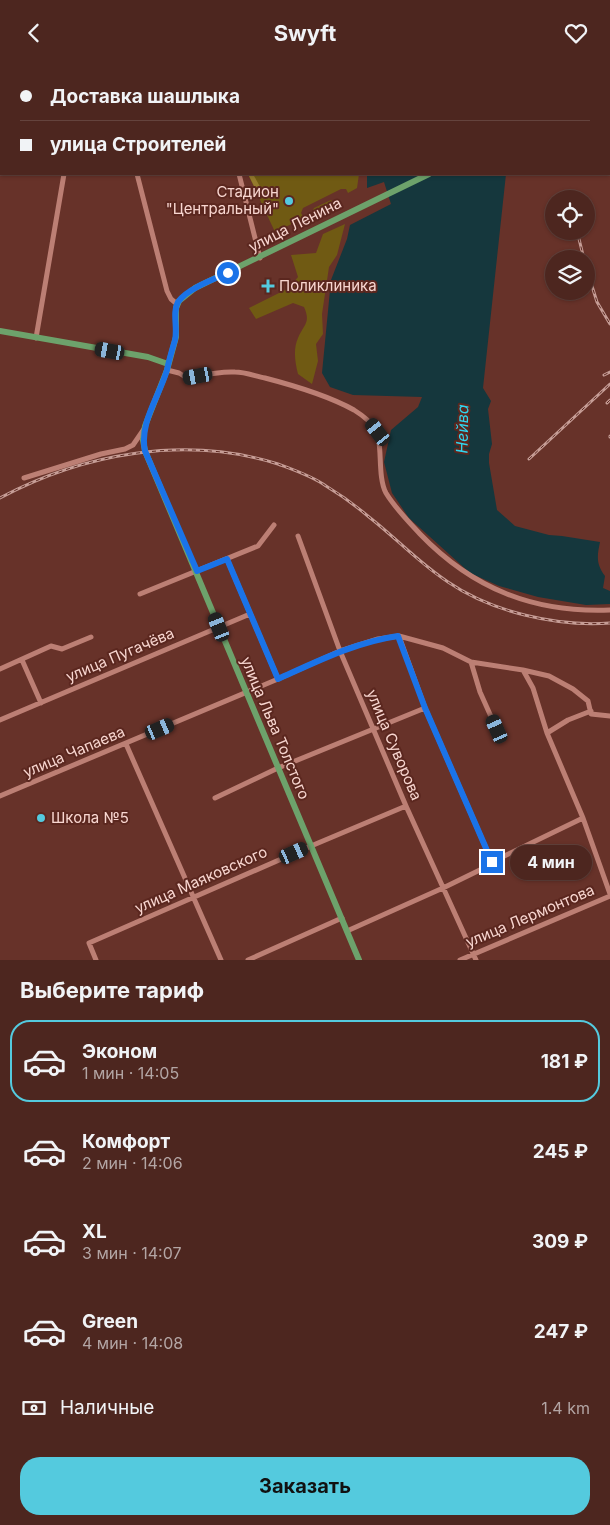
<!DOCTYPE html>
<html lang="ru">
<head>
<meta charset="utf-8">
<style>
	body { margin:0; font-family:Inter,sans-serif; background:#542e28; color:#f1f3f6; height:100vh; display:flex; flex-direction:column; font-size:19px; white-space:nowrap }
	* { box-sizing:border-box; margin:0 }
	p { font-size:16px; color:#b3a5a4 }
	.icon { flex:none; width:28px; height:28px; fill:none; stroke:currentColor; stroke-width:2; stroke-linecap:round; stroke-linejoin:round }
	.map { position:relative; height:895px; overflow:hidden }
	.panel { display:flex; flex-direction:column; background:#4d261f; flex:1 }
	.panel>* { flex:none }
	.banner { position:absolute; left:0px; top:0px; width:610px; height:110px; box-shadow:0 1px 4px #0004,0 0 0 1px #64433d; display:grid; align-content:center; height:110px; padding:0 20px; background:#4d261f }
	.buttons { position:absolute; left:545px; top:125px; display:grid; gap:10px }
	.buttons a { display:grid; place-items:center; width:50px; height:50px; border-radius:50%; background:#4d261f; box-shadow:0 1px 4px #0004,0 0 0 1px #64433d; font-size:25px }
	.end { position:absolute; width:22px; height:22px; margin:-11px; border:6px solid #1a73e8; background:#fff; box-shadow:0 0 0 2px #fff }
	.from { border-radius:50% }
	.bubble { position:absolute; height:35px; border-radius:18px; background:#4d261f; box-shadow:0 1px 4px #0004,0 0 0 1px #64433d; font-size:16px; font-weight:700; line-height:35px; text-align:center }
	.car { position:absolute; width:15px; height:30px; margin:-15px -8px; border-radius:6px; box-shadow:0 0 4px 1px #0007; background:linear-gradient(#222 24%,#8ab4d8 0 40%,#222 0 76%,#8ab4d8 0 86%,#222 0) }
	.banner b { display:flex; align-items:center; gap:18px; height:48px; font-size:19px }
	.banner b+b { border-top:1px solid #64433d }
	.banner i { width:12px; height:12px; background:#f1f3f6 }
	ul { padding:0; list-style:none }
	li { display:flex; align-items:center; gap:15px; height:82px; margin:0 10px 8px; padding:0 10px; border:2px solid transparent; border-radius:20px }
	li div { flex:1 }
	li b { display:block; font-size:19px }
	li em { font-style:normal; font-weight:700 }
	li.active { border-color:#54cade }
	li>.icon { width:45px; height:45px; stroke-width:1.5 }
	h2 { padding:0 20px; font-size:22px; line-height:60px }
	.pay { display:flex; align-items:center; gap:12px; height:55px; padding:0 20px; font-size:19px }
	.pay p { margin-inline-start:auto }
	.action { display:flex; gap:10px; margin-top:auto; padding:10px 20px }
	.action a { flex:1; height:58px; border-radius:20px; background:#54cade; color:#111; font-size:20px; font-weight:700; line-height:58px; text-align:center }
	header { display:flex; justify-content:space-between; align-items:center; height:65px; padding:0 20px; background:#4d261f; font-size:22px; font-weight:700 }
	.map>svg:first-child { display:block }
</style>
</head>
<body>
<header><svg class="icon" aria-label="back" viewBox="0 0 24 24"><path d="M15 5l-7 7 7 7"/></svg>Swyft<svg class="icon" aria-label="heart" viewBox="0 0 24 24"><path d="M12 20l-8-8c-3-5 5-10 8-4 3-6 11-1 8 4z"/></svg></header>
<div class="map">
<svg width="610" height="895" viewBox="0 0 610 895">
	<rect width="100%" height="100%" fill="#673229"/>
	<path fill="#705a13" d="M248,109H359L357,123L348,128L346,124H341L303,143L301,148L304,153L275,167Z
		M331,135L336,144L317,154L313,145L314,143Z
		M345,159L337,190L329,202L322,249L323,269L316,279L318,296L312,319L298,309C295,297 293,284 298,273C304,259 311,258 304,242L293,238L256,254L249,243L289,223L298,212L291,190L316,188L323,169Z"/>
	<path fill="#947a2c" d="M248,109H253L264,129L259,131Z"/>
	<path fill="#15373d" d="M352,0H511L512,1H353Z
		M367,109H506L483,323L491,336L488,344L492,379L489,389V398L497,445L515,461L549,470L562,471L600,477C597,491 596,499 605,511L603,523L610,526V539L586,540L538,532L499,521L470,508L409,453L392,428L384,397L391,365L418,342L422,332L353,330L330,322L322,308L331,215L347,174L350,160L391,139L384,117L367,123Z"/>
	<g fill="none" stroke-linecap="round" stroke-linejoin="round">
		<path stroke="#bc7f74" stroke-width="5" d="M121,0V1
			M221,0V1
			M558,0L559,1
			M84,1V0
			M0,79H1
			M137,109L167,226L171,234L177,239
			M239,109L260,193
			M36,273L64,109
			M167,305L179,308L187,313C203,310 219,306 235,307C245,307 255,311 265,313C292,320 329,331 354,345C362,350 371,357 376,365C383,377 377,412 386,428C395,443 408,456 420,469C473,524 534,548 610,545
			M24,413L101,389L125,384L133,380L144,364
			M298,471L340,586L406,741L476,895
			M227,494L278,614
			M140,529L258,481L274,460
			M399,571L425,643L492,797
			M22,595L41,638
			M471,597L480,627L497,665
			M0,604L51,581L62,584L91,572
			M523,605L533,623L547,668L583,753L610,829
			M0,655L250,549
			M547,668L568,655L591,646
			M126,679L221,895
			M0,731L278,614L340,586L378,574L399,571L443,583L471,597L523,605L549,611L573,624L588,636L591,649L610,651
			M215,733L278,703L425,643
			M347,866L443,823L486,802L492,797L583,753
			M96,895L89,878L311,781L406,741
			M248,895L342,853
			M460,895L610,831"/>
		<path stroke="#6da26b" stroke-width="6" d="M609,24H610
			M0,266L148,292L168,299
			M359,895L145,386L143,375L145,361L167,305L176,272V243L179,236L195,223L429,109"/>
		<g stroke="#c69d96" stroke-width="3">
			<path id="rail" d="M577,166L584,194
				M586,202L597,237L610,259
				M604,310L610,307
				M607,338L610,335
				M610,372V371
				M529,394L610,319
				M0,433C84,388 186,370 278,399C294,405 312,411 326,421C341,430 356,441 369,452C396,473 419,498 448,517C492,547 557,562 610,558"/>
		</g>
		<use href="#rail" stroke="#5b271f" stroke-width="1" stroke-dasharray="4" stroke-linecap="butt"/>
	</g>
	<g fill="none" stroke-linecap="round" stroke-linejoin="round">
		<path stroke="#1a73e8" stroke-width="6" d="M228,208C214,214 187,224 178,237C172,248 178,263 175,275C172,285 169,295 167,305C159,332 139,358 145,386L197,506L227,494L278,614C318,596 356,577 398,571L425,643L492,797"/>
	</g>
	<g fill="#54cade" stroke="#5b271f" stroke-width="2">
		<circle cx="289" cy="136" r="5"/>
		<path d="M265.5 213.5h5v5h5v5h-5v5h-5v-5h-5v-5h5z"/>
		<circle cx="41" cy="753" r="5"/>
	</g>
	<g text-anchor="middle" stroke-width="4" stroke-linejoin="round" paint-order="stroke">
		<g font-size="15" fill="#f8d6d0" stroke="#5b271f" text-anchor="start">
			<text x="279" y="132" text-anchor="end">Стадион<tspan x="279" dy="17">"Центральный"</tspan></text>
			<text x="279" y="226">Поликлиника</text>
			<text x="51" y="758">Школа №5</text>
		</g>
		<g font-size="15" fill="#f8d6d0" stroke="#5b271f">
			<text transform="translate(295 160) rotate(-27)" y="5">улица Ленина</text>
			<text transform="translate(120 590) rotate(-23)" y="5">улица Пугачёва</text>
			<text transform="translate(275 663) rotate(67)" y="5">улица Льва Толстого</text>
			<text transform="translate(394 680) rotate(67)" y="5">улица Суворова</text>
			<text transform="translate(74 687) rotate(-23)" y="5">улица Чапаева</text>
			<text transform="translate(201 815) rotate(-24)" y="5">улица Маяковского</text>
			<text transform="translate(530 851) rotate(-23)" y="5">улица Лермонтова</text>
		</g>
		<g font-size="16" font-style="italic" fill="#30d5ee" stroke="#5b271f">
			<text transform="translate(462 364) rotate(-89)" y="6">Нейва</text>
		</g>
	</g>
</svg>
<div class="buttons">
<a><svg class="icon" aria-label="locate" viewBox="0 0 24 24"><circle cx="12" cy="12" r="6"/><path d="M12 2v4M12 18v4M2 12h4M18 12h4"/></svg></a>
<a><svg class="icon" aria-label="layers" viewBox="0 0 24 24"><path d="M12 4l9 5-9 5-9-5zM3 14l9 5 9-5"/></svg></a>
</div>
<i class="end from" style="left:228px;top:208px"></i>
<i class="end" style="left:492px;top:797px"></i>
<div class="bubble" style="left:510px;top:780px;width:82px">4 мин</div>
<i class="car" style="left:110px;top:286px;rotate:280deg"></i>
<i class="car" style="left:198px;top:311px;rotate:260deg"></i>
<i class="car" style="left:378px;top:367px;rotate:323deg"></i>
<i class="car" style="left:219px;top:562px;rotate:338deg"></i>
<i class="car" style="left:160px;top:664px;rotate:67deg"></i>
<i class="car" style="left:497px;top:664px;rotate:336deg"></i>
<i class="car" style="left:294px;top:788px;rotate:66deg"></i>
<div class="banner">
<b><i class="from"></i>Доставка шашлыка</b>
<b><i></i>улица Строителей</b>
</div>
</div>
<section class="panel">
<h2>Выберите тариф</h2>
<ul>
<li class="active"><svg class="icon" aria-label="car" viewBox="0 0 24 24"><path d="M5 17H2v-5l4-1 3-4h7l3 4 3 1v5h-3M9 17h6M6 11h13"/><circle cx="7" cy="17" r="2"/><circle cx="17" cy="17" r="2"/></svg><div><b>Эконом</b><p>1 мин · 14:05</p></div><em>181 ₽</em></li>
<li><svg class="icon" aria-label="car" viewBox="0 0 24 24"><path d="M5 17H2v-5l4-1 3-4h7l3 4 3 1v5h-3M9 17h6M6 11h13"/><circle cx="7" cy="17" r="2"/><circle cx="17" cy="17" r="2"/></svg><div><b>Комфорт</b><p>2 мин · 14:06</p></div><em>245 ₽</em></li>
<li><svg class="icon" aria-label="car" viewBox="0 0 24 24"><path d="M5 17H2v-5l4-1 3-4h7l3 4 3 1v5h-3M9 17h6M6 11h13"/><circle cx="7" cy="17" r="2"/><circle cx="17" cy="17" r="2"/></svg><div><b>XL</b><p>3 мин · 14:07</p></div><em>309 ₽</em></li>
<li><svg class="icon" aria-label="car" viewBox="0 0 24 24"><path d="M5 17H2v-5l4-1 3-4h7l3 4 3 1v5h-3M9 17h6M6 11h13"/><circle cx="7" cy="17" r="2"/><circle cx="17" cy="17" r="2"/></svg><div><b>Green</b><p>4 мин · 14:08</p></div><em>247 ₽</em></li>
</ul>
<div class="pay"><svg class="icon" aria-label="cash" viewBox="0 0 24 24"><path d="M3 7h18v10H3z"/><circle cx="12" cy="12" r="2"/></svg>Наличные<p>1.4 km</p></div>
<div class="action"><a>Заказать</a></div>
</section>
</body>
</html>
